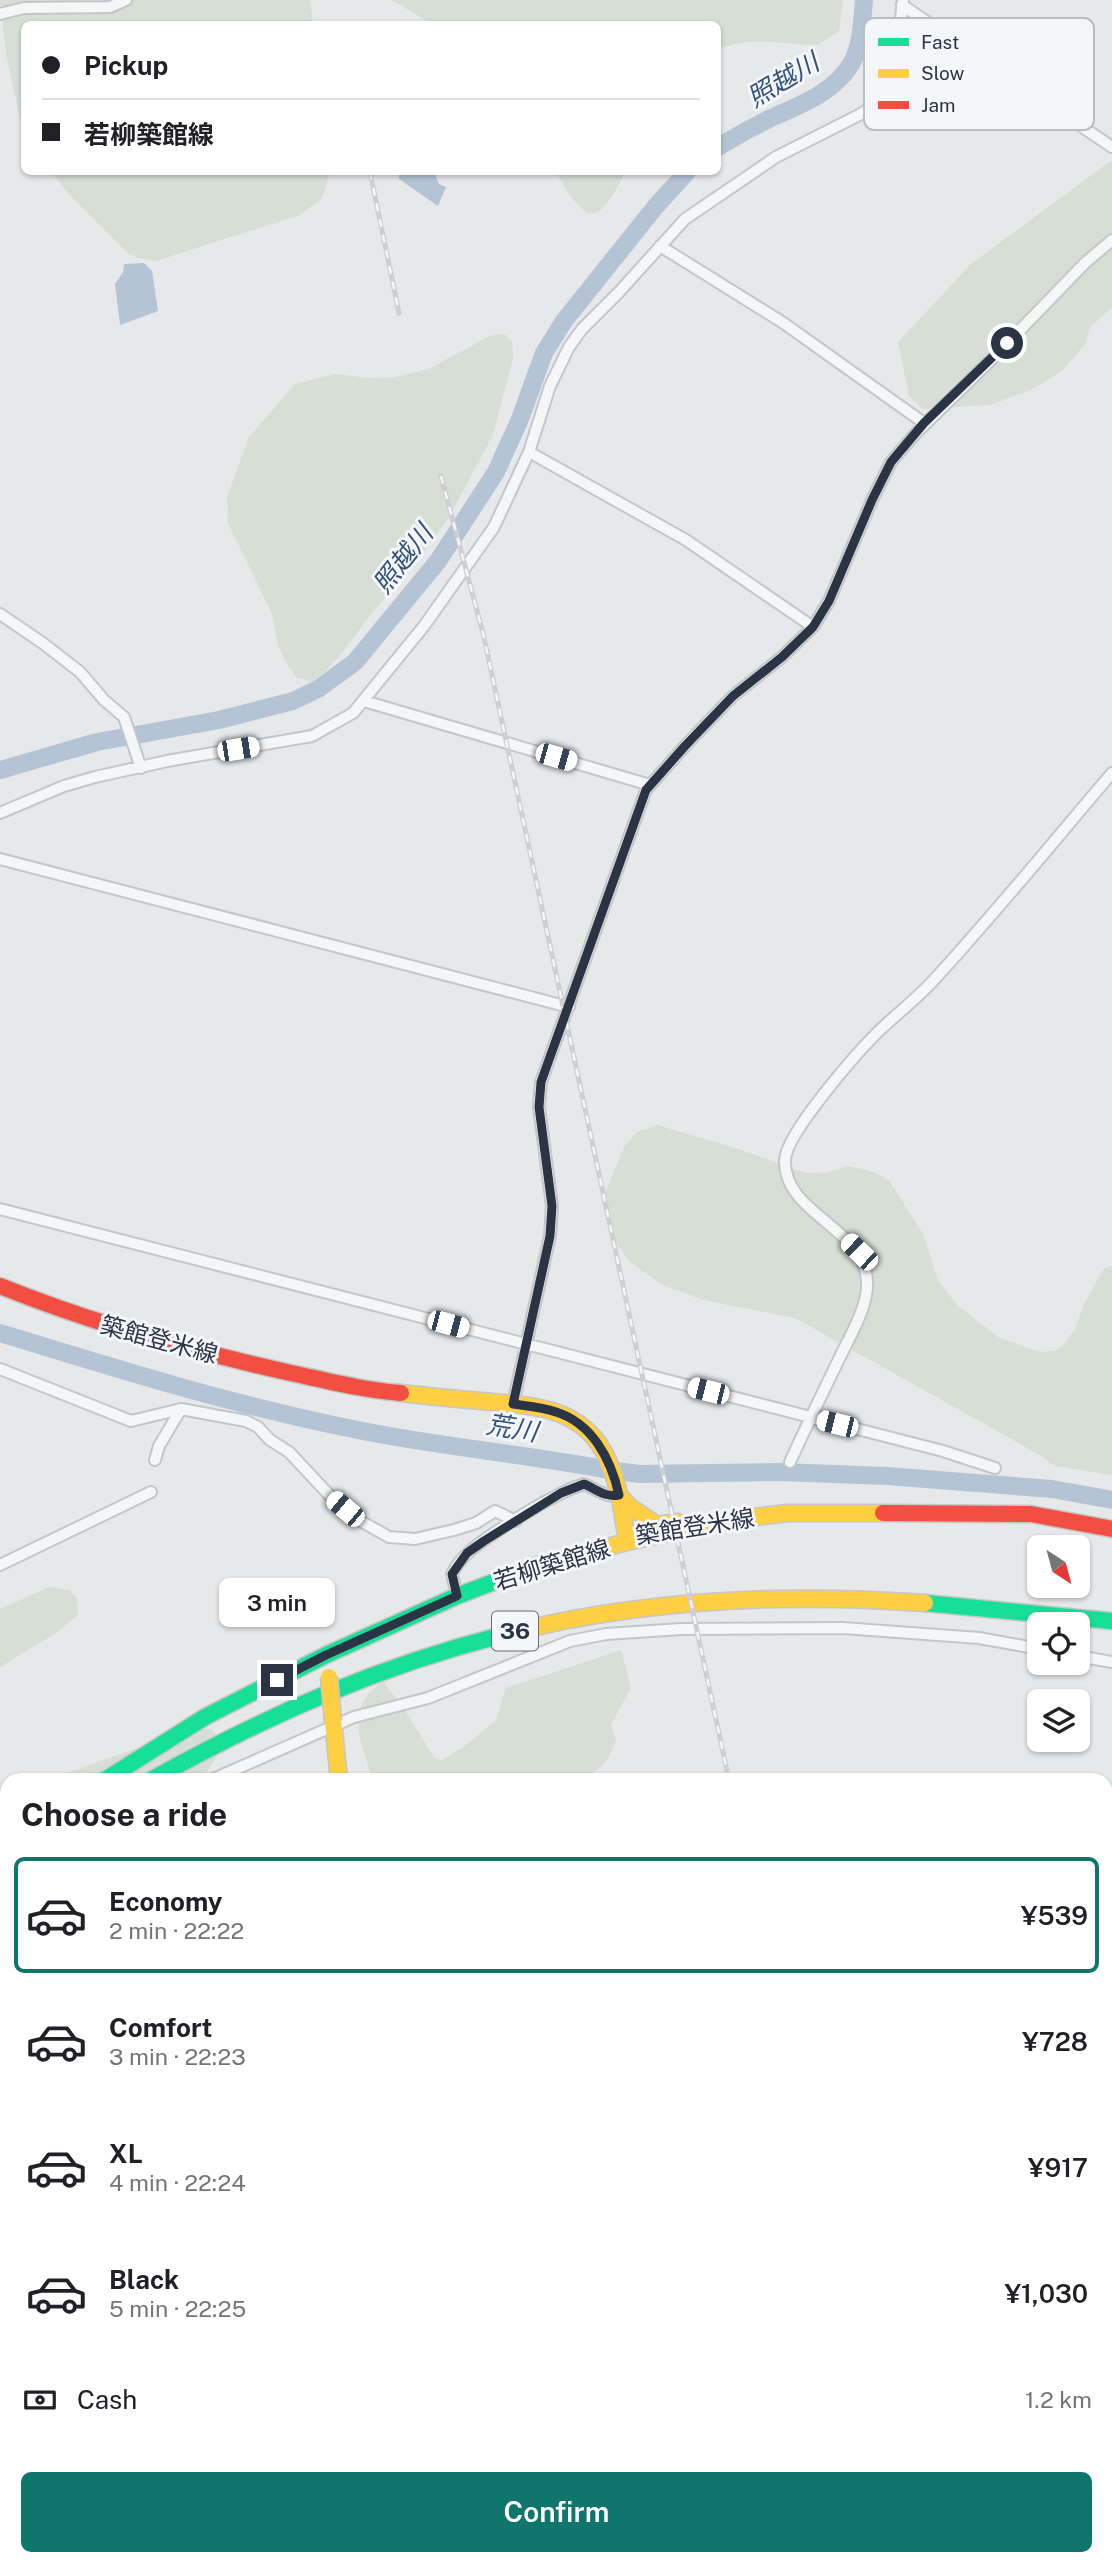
<!DOCTYPE html>
<html lang="en">
<head>
<meta charset="utf-8">
<style>
	body { margin:0; font-family:"Public Sans","Noto Sans JP",sans-serif; background:#f6f6f6; color:#202124; height:100vh; display:flex; flex-direction:column; font-size:26px; white-space:nowrap }
	* { box-sizing:border-box; margin:0 }
	p { font-size:23px; color:#757577 }
	.icon { flex:none; width:38px; height:38px; fill:none; stroke:currentColor; stroke-width:2; stroke-linecap:round; stroke-linejoin:round }
	.map { position:relative; flex:1; overflow:hidden }
	.side { position:absolute; left:0px; top:1773px; width:1113px; height:793px; display:flex; flex-direction:column; background:#fff; border-radius:21px 21px 0 0; box-shadow:0 2px 5px #0004 }
	.side>* { flex:none }
	.banner { position:absolute; left:21px; top:21px; width:700px; height:154px; border-radius:10px; box-shadow:0 2px 5px #0004; display:grid; align-content:center; height:154px; padding:0 21px; background:#fff }
	.needle { width:46px; rotate:144deg }
	.fabs { position:absolute; left:1027px; top:1535px; display:grid; gap:14px }
	.fabs a { display:grid; place-items:center; width:63px; height:63px; border-radius:10px; background:#fff; box-shadow:0 2px 5px #0004; font-size:35px }
	.end { position:absolute; width:32px; height:32px; margin:-16px; border:9px solid #2b3445; background:#fff; box-shadow:0 0 0 4px #fff }
	.from { border-radius:50% }
	.bubble { position:absolute; height:49px; border-radius:10px; background:#fff; box-shadow:0 2px 5px #0004; font-size:23px; font-weight:600; line-height:49px; text-align:center }
	.car { position:absolute; width:21px; height:42px; margin:-21px -10px; border-radius:9px; box-shadow:0 0 5px 2px #0007; background:linear-gradient(#fff 24%,#345 0 40%,#fff 0 76%,#345 0 86%,#fff 0) }
	.banner b { display:flex; align-items:center; gap:24px; height:66px; font-size:26px }
	.banner b+b { border-top:2px solid #e0e0e0 }
	.banner i { width:18px; height:18px; background:#202124 }
	ul { padding:0; list-style:none }
	li { display:flex; align-items:center; gap:21px; height:116px; margin:0 14px 10px; padding:0 7px; border:4px solid transparent; border-radius:10px }
	li div { flex:1 }
	li b { display:block; font-size:26px }
	li em { font-style:normal; font-weight:600 }
	li.current { border-color:#0f766e }
	li>.icon { width:63px; height:63px; stroke-width:1.5 }
	h2 { padding:0 21px; font-size:32px; line-height:84px }
	.pay { display:flex; align-items:center; gap:18px; height:77px; padding:0 21px; font-size:26px }
	.pay p { margin-inline-start:auto }
	.primary-button { display:flex; gap:14px; margin-top:auto; padding:14px 21px }
	.primary-button a { flex:1; height:80px; border-radius:10px; background:#0f766e; color:#fff; font-size:28px; font-weight:600; line-height:80px; text-align:center }
	.map>svg:first-child { display:block }
</style>
</head>
<body>
<div class="map">
<svg width="1112" height="2564" viewBox="0 0 1112 2564">
	<rect width="100%" height="100%" fill="#e6e8ea"/>
	<path fill="#d6ded6" d="M0,0H310L313,24H24V127L20,118L6,54Z
		M392,0H843L839,31L818,45C787,45 747,35 718,50V24H432Z
		M1112,160V308L1090,327L1086,343L1062,371L1035,388L990,405L923,409L909,396L898,342L971,264Z
		M51,172H329L326,188L321,199L300,215L156,261L139,258L129,254L68,193Z
		M556,172H625L612,197L598,213L587,214L570,196Z
		M504,334L512,342L513,358L493,435L448,519L417,562L371,614L341,654L326,671L311,682L296,677L287,664L278,645L272,614L228,523L227,497L249,437L295,384L335,374L370,378L396,377L428,369L492,335Z
		M657,1125L726,1145L806,1173L829,1172L848,1166L870,1171L889,1180L923,1234L938,1280L957,1305L998,1337L1040,1352L1055,1351L1065,1343L1075,1329L1084,1304L1104,1268L1112,1266V1475L1055,1466L1038,1454L795,1318L703,1300L661,1284L630,1262L615,1242L605,1193L624,1147L637,1132Z
		M49,1587L69,1590L77,1598L78,1615L56,1633L0,1667V1609Z
		M621,1650L631,1688L611,1725L616,1741L608,1759L587,1780H373C361,1742 343,1709 383,1681L403,1707L435,1759L442,1760L462,1748L496,1720L506,1688Z
		M194,1728L212,1729L224,1745L202,1780H47Z
		M7,1793V2267L0,2273V1795Z
		M1106,2132L1112,2139V2248L1106,2253Z
		M1106,2413L1112,2418V2564H642L639,2559L1106,2558Z
		M0,2442L7,2444V2558L72,2559L65,2564H0Z"/>
	<path fill="#b4c4d5" d="M393,172H434L439,184L446,187L438,206L399,179V175Z
		M144,263L152,271L158,311L120,325L115,284L123,272L124,264Z"/>
	<g fill="none" stroke-linecap="round" stroke-linejoin="round">
		<path stroke="#b4c4d5" stroke-width="18" d="M718,147C735,137 752,127 771,118C798,106 835,92 851,64C862,45 862,21 864,0
			M0,770L97,742L219,720L293,701L318,689L355,662L438,561L496,472L520,419L544,353L564,321L656,206L687,172
			M0,1333C117,1369 233,1405 353,1429C439,1447 528,1454 615,1471L640,1474L780,1472L887,1476L1052,1489L1112,1500"/>
		<g stroke="#c4c6c8" stroke-width="14">
			<path id="street" d="M902,5L1112,147
				M0,14L24,8L110,7L126,0
				M660,246L782,322L924,423
				M529,452L686,540L813,627
				M0,614L44,644L80,672L104,700L124,717L141,768
				M364,701L650,785
				M0,813L64,786L95,777L167,761L312,736L353,713L424,626L494,527L529,452L550,386L569,347L582,329L620,291L685,219L776,157L861,114L878,102L888,91L895,73L903,0
				M0,859L569,1007
				M0,1209L943,1451L995,1468
				M0,1369L131,1421L181,1409L159,1446L155,1460
				M513,1404L550,1236L552,1206L539,1107L541,1082L646,790L685,746L733,696L782,657L813,627L829,601L872,500L891,462L916,433L994,357L1085,263L1112,240
				M181,1409L246,1421L258,1427L270,1440L289,1452L333,1499L357,1519L389,1537L415,1539L454,1530L476,1523L495,1511L516,1521
				M790,1462C806,1427 823,1392 840,1357C850,1336 865,1312 867,1288C871,1228 783,1216 785,1160C786,1133 860,1049 881,1029C898,1013 916,999 932,982C994,915 1052,843 1112,773
				M0,1565L151,1492
				M457,1596L452,1574C456,1566 462,1558 469,1552C491,1533 556,1492 584,1484C596,1489 605,1498 619,1495
				M1078,1656L1112,1662
				M211,1780L354,1717L428,1698L570,1641L606,1634L681,1629L843,1628L979,1638L1040,1649
				M0,1928L7,1921
				M737,2558L741,2564
				M488,2564L490,2558
				M602,2564L609,2558
				M709,2564L717,2558"/>
		</g>
		<g stroke="#c4c6c8" stroke-width="19">
			<path id="fast" d="M925,1603L1112,1621
				M105,1780L205,1717L326,1655L457,1596L541,1564
				M151,1780C266,1716 378,1666 506,1634"/>
		</g>
		<g stroke="#c4c6c8" stroke-width="19">
			<path id="slow" d="M401,1393C428,1396 455,1399 482,1401C524,1405 572,1405 599,1444C618,1472 622,1509 627,1542L724,1521L787,1513H883
				M619,1495L629,1506L657,1525L678,1522
				M541,1564L627,1542
				M506,1634C642,1599 785,1593 925,1603
				M333,1721L339,1780
				M0,1857L7,1851
				M790,2558L791,2564"/>
		</g>
		<g stroke="#c4c6c8" stroke-width="19">
			<path id="jam" d="M0,1286C94,1324 192,1351 291,1373C328,1381 363,1390 401,1393
				M883,1513L1031,1514L1112,1529
				M0,1883L7,1878"/>
		</g>
		<use href="#street" stroke="#f5f6f7" stroke-width="10"/>
		<use href="#fast" stroke="#16e098" stroke-width="16"/>
		<use href="#slow" stroke="#ffcf43" stroke-width="16"/>
		<use href="#jam" stroke="#f24e42" stroke-width="16"/>
		<g stroke="#cecfd2" stroke-width="5">
			<path id="rail" d="M370,172L399,313
				M441,476L483,633L729,1780
				M888,2558L889,2564"/>
		</g>
		<use href="#rail" stroke="#f4f6f9" stroke-width="2.5" stroke-dasharray="8" stroke-linecap="butt"/>
		<g stroke="#c4c6c8" stroke-width="19" stroke-linecap="butt">
			<path id="slow-bridge" d="M329,1677L333,1721"/>
		</g>
		<use href="#slow-bridge" stroke="#ffcf43" stroke-width="16"/>
	</g>
	<g fill="none" stroke-linecap="round" stroke-linejoin="round">
		<path stroke="#2b3445" stroke-width="9" d="M277,1680L326,1655L457,1596L452,1574L467,1553L484,1541L561,1493L584,1484C596,1489 605,1498 619,1495C611,1459 592,1423 556,1412C542,1407 527,1406 513,1404L550,1236L552,1206L539,1107L541,1082L646,790L685,746L733,696L782,657L813,627L829,601L872,500L891,462L924,423L1007,343"/>
	</g>
	<g text-anchor="middle" stroke-width="6" stroke-linejoin="round" paint-order="stroke">
		<rect fill="#f4f6f9" stroke="#676e7b" stroke-width="2" x="492" y="1611.5" width="46" height="39" rx="5"/>
		<g font-size="23" font-weight="bold" fill="#2b3445">
			<text x="515" y="1639">36</text>
		</g>
		<g font-size="24" fill="#2b3445" stroke="#f4f6f9">
			<text transform="translate(159 1340) rotate(15)" y="8">築館登米線</text>
			<text transform="translate(695 1527) rotate(-9)" y="8">築館登米線</text>
			<text transform="translate(552 1565) rotate(-17)" y="8">若柳築館線</text>
		</g>
		<g font-size="26" font-style="italic" fill="#34527a" stroke="#f4f6f9">
			<text transform="translate(783 80) rotate(-31)" y="9">照越川</text>
			<text transform="translate(403 559) rotate(-52)" y="9">照越川</text>
			<text transform="translate(512 1428) rotate(9)" y="9">荒川</text>
		</g>
	</g>
	<rect x="864" y="18" width="230" height="112" rx="10" fill="#f4f6f9" stroke="#b8bcc3" stroke-width="2"/>
	<rect x="878" y="38" width="31" height="8" fill="#16e098"/>
	<rect x="878" y="69" width="31" height="9" fill="#ffcf43"/>
	<rect x="878" y="101" width="31" height="8" fill="#f24e42"/>
	<g font-size="19" fill="#2b3445">
		<text x="921" y="49">Fast</text>
		<text x="921" y="80">Slow</text>
		<text x="921" y="112">Jam</text>
	</g>
</svg>
<div class="fabs">
<a><svg class="needle" viewBox="-14 -14 28 28"><path d="M0-13l5 13h-10z" fill="#e53935"/><path d="M0 13l5-13h-10z" fill="#757577"/></svg></a>
<a><svg class="icon" aria-label="locate" viewBox="0 0 24 24"><circle cx="12" cy="12" r="6"/><path d="M12 2v4M12 18v4M2 12h4M18 12h4"/></svg></a>
<a><svg class="icon" aria-label="layers" viewBox="0 0 24 24"><path d="M12 4l9 5-9 5-9-5zM3 14l9 5 9-5"/></svg></a>
</div>
<i class="end from" style="left:1007px;top:343px"></i>
<i class="end" style="left:277px;top:1680px"></i>
<div class="bubble" style="left:219px;top:1578px;width:116px">3 min</div>
<i class="car" style="left:238px;top:749px;rotate:81deg"></i>
<i class="car" style="left:556px;top:757px;rotate:106deg"></i>
<i class="car" style="left:859px;top:1252px;rotate:314deg"></i>
<i class="car" style="left:448px;top:1324px;rotate:105deg"></i>
<i class="car" style="left:708px;top:1391px;rotate:284deg"></i>
<i class="car" style="left:837px;top:1424px;rotate:284deg"></i>
<i class="car" style="left:345px;top:1509px;rotate:310deg"></i>
<div class="banner">
<b><i class="from"></i>Pickup</b>
<b><i></i>若柳築館線</b>
</div>
<section class="side">
<h2>Choose a ride</h2>
<ul>
<li class="current"><svg class="icon" aria-label="car" viewBox="0 0 24 24"><path d="M5 17H2v-5l4-1 3-4h7l3 4 3 1v5h-3M9 17h6M6 11h13"/><circle cx="7" cy="17" r="2"/><circle cx="17" cy="17" r="2"/></svg><div><b>Economy</b><p>2 min · 22:22</p></div><em>¥539</em></li>
<li><svg class="icon" aria-label="car" viewBox="0 0 24 24"><path d="M5 17H2v-5l4-1 3-4h7l3 4 3 1v5h-3M9 17h6M6 11h13"/><circle cx="7" cy="17" r="2"/><circle cx="17" cy="17" r="2"/></svg><div><b>Comfort</b><p>3 min · 22:23</p></div><em>¥728</em></li>
<li><svg class="icon" aria-label="car" viewBox="0 0 24 24"><path d="M5 17H2v-5l4-1 3-4h7l3 4 3 1v5h-3M9 17h6M6 11h13"/><circle cx="7" cy="17" r="2"/><circle cx="17" cy="17" r="2"/></svg><div><b>XL</b><p>4 min · 22:24</p></div><em>¥917</em></li>
<li><svg class="icon" aria-label="car" viewBox="0 0 24 24"><path d="M5 17H2v-5l4-1 3-4h7l3 4 3 1v5h-3M9 17h6M6 11h13"/><circle cx="7" cy="17" r="2"/><circle cx="17" cy="17" r="2"/></svg><div><b>Black</b><p>5 min · 22:25</p></div><em>¥1,030</em></li>
</ul>
<div class="pay"><svg class="icon" aria-label="cash" viewBox="0 0 24 24"><path d="M3 7h18v10H3z"/><circle cx="12" cy="12" r="2"/></svg>Cash<p>1.2 km</p></div>
<div class="primary-button"><a>Confirm</a></div>
</section>
</div>
</body>
</html>
